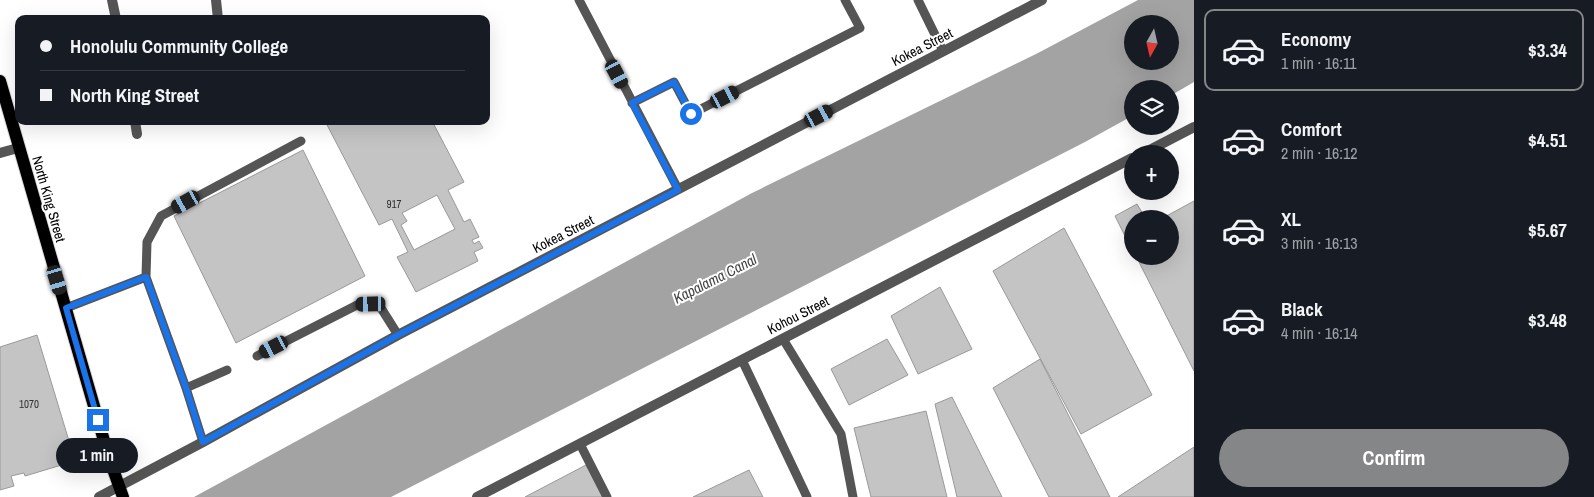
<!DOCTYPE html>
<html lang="en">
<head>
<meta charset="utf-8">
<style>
	body { margin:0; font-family:"Archivo Narrow",sans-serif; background:#20242c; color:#f1f3f6; height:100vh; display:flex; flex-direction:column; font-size:19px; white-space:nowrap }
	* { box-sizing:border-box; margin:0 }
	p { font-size:16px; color:#9ea1a6 }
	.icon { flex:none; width:28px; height:28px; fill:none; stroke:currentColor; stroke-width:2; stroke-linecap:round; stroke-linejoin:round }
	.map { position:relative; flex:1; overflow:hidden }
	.panel { display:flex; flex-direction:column; background:#171b24; width:400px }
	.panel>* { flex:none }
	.hud { position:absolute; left:15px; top:15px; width:475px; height:110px; border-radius:10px; box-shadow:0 5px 20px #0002; display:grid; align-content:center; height:110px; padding:0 25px; background:#171b24 }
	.needle { width:32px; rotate:188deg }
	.controls { position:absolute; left:1124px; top:15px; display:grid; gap:10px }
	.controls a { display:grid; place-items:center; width:55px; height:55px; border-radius:50%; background:#171b24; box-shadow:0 5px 20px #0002; font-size:25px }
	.end { position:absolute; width:22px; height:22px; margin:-11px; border:6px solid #1a73e8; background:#fff; box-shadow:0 0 0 2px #fff }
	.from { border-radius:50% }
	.bubble { position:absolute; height:35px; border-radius:18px; background:#171b24; box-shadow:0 5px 20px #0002; font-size:16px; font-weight:700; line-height:35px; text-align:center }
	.car { position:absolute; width:15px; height:30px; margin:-15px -8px; border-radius:6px; box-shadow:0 0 4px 1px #0007; background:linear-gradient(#222 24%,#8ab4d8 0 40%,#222 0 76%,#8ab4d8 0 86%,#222 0) }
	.hud b { display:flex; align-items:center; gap:18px; height:48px; font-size:19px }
	.hud b+b { border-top:1px solid #363941 }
	.hud i { width:12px; height:12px; background:#f1f3f6 }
	ul { padding:9px 0 0; list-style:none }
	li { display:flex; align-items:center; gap:15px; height:82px; margin:0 10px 8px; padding:0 15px; border:2px solid transparent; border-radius:10px }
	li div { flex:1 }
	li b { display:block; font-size:19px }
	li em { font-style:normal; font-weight:700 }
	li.selected { border-color:#858687 }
	li>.icon { width:45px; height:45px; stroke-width:1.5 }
	.button { display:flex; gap:10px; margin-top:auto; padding:10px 25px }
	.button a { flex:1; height:58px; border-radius:30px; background:#858687; color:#fff; font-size:20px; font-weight:700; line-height:58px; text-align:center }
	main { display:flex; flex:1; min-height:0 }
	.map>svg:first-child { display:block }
</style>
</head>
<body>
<main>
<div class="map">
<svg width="1194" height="497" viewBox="0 0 1194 497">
	<rect width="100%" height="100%" fill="#fff"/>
	<path fill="#a3a3a3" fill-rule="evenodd" d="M1138,0H1194V82L1170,96V89H1132V116L1085,142L391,497H194L752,193L1038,53ZM1132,24H1170V61H1132Z"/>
	<path fill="#c4c4c4" stroke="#999" fill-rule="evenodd" d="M325,121H432L464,182L448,190L464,222L470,219L479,237L472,240L474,244L479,241L483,248L474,252L478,261L416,292L397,257L408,252L392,219L379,225ZM437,195L455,229L414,250L401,225L407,221L402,213Z
		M303,150L365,276L236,343L174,216Z
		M1194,201V371L1136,256H1170V219H1161Z
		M1137,204L1146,219H1132V250L1115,216Z
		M1064,228L1152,395L1081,434L993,271Z
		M940,287L972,349L918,374L891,316Z
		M37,335L75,461L25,476L24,473L11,476L14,486L0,490V347Z
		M887,339L908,375L849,405L831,369Z
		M1040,359L1110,497H1049L993,388Z
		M952,397L1002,497H957L935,404Z
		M926,411L947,497H871L854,428Z
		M1194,447V497H1118Z
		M586,465L603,497H525Z
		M749,470L763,497H693Z"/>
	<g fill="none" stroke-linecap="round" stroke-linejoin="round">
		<g stroke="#dbdbdb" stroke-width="14">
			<path id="primary" d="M0,81L109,458L123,497"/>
		</g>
		<path stroke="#555" stroke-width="9" d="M579,0L678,189
			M918,0L943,51
			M632,103L674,82L691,114L860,28L845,0
			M146,277L147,242L161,216L301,141
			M66,308L146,277L186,388L203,442
			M783,339L841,434L853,497
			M257,356L359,304L371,303L381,308L398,335
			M742,360L807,497
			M186,388L227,370
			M580,444L607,497"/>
		<path stroke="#555" stroke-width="10" d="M112,0L116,19
			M216,0L218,19
			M135,121L137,134
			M0,153L18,148
			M1142,154L1194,127
			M99,497L203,442L398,335L1042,0
			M477,497L1132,158"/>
		<use href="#primary" stroke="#000" stroke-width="12"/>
	</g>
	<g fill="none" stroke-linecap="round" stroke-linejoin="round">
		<path stroke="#1a73e8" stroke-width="6" d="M98,420L66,308L146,277L186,388L203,442L398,335L678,190L632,103L674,82L691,114"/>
	</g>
	<g text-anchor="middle" stroke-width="4" stroke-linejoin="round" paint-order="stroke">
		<g font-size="11" fill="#313131">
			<text x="394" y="208">917</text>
			<text x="29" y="408">1070</text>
		</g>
		<g font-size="14" fill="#000" stroke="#fff">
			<text transform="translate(922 47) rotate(-27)" y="5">Kokea Street</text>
			<text transform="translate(49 199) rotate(74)" y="5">North King Street</text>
			<text transform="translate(563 234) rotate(-27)" y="5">Kokea Street</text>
			<text transform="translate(798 315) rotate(-27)" y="5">Kohou Street</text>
		</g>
		<g font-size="15" font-style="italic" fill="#444" stroke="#fff">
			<text transform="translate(715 279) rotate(-27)" y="5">Kapalama Canal</text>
		</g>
	</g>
</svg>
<div class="controls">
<a><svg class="needle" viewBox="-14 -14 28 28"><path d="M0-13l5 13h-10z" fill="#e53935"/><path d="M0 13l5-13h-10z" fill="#9ea1a6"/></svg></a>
<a><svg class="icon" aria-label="layers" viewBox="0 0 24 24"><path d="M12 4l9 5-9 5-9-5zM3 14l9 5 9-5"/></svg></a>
<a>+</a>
<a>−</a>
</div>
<i class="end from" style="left:691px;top:114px"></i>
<i class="end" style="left:98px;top:420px"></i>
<div class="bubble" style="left:56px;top:438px;width:82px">1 min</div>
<i class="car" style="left:617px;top:74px;rotate:152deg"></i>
<i class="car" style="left:725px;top:97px;rotate:63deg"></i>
<i class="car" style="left:819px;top:116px;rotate:62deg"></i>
<i class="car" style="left:186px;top:202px;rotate:241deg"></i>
<i class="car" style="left:57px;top:280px;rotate:163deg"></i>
<i class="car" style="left:371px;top:304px;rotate:269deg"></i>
<i class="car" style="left:274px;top:347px;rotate:243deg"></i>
<div class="hud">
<b><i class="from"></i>Honolulu Community College</b>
<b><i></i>North King Street</b>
</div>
</div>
<section class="panel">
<ul>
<li class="selected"><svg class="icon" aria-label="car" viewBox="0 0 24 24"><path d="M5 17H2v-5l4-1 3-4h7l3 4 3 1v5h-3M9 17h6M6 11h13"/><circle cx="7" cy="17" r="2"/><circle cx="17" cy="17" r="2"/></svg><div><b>Economy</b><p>1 min · 16:11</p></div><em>$3.34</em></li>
<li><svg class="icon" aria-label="car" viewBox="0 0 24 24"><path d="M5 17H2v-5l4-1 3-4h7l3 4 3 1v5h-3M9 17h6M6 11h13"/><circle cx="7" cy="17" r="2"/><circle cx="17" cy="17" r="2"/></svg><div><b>Comfort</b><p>2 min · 16:12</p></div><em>$4.51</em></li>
<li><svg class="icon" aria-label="car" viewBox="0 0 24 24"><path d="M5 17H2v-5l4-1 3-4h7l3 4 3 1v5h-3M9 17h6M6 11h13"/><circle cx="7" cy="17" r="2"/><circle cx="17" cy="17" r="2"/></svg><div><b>XL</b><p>3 min · 16:13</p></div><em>$5.67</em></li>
<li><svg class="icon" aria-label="car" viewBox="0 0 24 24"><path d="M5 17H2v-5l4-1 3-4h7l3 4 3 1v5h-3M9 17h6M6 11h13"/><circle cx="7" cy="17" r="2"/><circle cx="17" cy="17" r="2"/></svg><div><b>Black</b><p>4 min · 16:14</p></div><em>$3.48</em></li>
</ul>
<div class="button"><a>Confirm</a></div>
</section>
</main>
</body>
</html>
